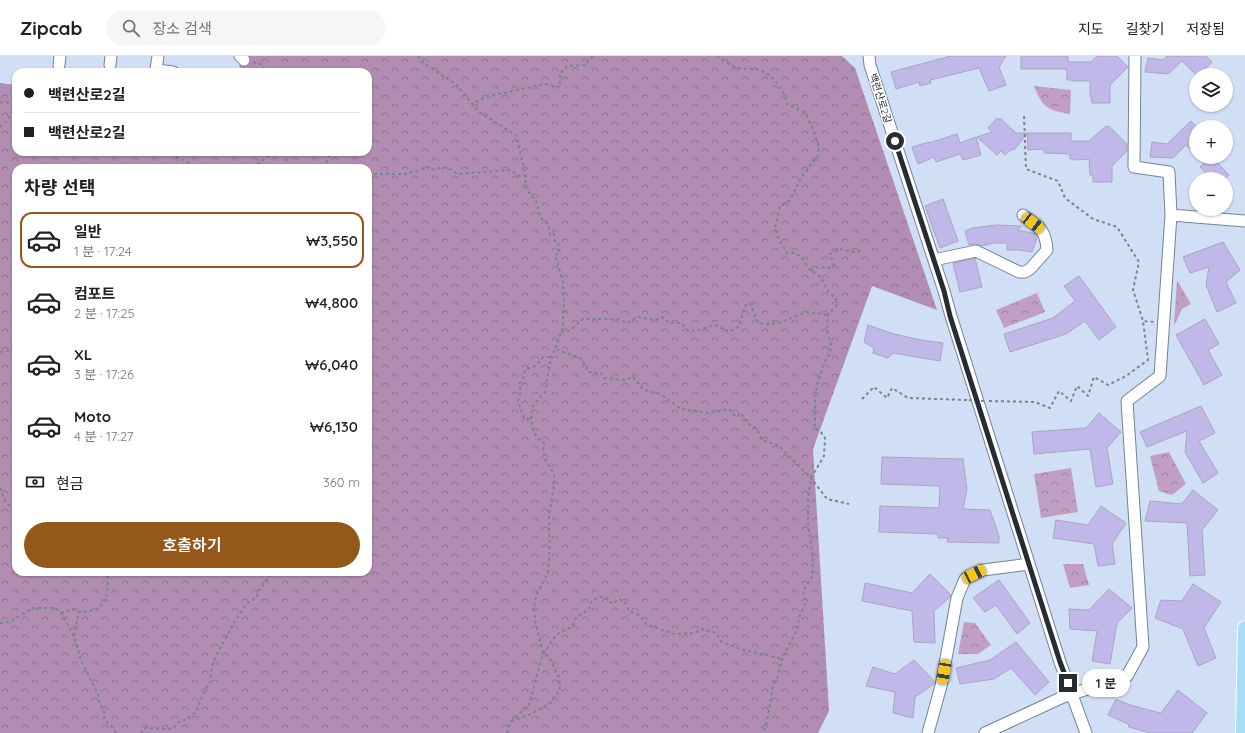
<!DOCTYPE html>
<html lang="ko">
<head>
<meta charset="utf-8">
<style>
	body { margin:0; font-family:Quicksand,"Noto Sans KR",sans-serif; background:#f6f6f6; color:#202124; height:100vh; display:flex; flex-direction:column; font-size:15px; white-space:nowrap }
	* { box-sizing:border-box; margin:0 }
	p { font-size:13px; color:#757577 }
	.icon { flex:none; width:22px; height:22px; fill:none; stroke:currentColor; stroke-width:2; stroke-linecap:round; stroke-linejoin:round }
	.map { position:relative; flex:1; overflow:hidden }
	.sheet { position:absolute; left:12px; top:108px; width:360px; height:412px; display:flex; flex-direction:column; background:#fff; border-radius:12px; box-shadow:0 1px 3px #0004 }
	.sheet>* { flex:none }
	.banner { position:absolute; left:12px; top:12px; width:360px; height:88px; border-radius:12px; box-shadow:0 1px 3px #0004; display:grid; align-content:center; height:88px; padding:0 12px; background:#fff }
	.buttons { position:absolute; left:1189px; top:12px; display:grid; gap:8px }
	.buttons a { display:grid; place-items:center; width:44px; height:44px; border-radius:50%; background:#fff; box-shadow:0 1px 3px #0004; font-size:20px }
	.end { position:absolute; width:18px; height:18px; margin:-9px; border:5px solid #262b34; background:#fff; box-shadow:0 0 0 2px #fff }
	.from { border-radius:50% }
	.bubble { position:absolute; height:28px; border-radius:14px; background:#fff; box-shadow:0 1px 3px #0004; font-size:13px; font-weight:600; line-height:28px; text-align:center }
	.car { position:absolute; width:12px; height:24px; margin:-12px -6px; border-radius:5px; box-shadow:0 0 3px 1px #0007; background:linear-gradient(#f5c518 24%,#345 0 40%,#f5c518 0 76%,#345 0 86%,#f5c518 0) }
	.banner b { display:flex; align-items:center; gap:14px; height:38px; font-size:15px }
	.banner b+b { border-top:1px solid #e0e0e0 }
	.banner i { width:10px; height:10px; background:#202124 }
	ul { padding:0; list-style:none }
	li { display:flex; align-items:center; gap:12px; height:56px; margin:0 8px 6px; padding:0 4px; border:2px solid transparent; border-radius:12px }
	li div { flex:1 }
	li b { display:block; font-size:15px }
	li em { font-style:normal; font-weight:600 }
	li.selected { border-color:#94581a }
	li>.icon { width:36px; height:36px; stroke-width:1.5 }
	h2 { padding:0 12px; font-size:18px; line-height:48px }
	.pay { display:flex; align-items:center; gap:10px; height:44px; padding:0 12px; font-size:15px }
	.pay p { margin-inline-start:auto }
	.cta { display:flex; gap:8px; margin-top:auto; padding:8px 12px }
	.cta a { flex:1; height:46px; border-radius:24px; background:#94581a; color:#fff; font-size:16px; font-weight:600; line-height:46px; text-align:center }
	header { display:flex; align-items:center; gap:24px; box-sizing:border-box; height:56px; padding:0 20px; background:#fff; border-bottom:1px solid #e0e0e0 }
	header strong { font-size:19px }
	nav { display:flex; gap:22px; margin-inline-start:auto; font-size:14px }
	.search { width:280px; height:36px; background:#f6f6f6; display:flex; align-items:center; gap:10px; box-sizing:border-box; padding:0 14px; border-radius:22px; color:#757577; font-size:15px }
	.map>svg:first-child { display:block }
</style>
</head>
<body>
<header>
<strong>Zipcab</strong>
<div class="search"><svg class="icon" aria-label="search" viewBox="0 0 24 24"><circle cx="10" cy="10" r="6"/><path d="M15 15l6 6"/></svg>장소 검색</div>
<nav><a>지도</a><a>길찾기</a><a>저장됨</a></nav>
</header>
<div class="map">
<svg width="1245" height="677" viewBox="0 0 1245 677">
	<defs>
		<pattern id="forest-crowns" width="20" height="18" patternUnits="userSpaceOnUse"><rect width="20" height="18" fill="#b18db2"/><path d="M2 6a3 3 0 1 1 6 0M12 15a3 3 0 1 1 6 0" fill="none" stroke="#907392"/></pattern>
		<pattern id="park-crowns" width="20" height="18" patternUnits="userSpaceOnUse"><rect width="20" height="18" fill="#c19fc2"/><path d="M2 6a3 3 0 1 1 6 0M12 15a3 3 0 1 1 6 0" fill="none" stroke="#9d829e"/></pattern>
	</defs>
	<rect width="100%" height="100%" fill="#d1dff6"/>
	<path fill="url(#forest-crowns)" fill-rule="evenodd" d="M239,0H842L855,12L937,254L872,230L813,393L829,655L818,677H0V27L16,29V96H368V16H240ZM16,112H368V516H16Z"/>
	<path fill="url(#park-crowns)" d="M1034,30L1071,34L1070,58C1047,54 1043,52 1034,30Z
		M1177,224L1191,248L1182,253L1174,270Z
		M1037,237L1045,256L1004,272L996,254Z
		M1169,396L1186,428L1172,439L1159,435L1150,400Z
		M1071,412L1078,456L1041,462L1034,418Z
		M1063,508H1083L1089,529L1070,532Z
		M964,566L975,567L991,589L978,598H958Z"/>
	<path fill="#c0b8e8" stroke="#a9a5be" d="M951,0H1006L999,11L1006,29L989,35L979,12L930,24L931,27L920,30L919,26L896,33L891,16Z
		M1021,0H1068V6H1091L1097,0H1117L1128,11L1110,29V47H1092L1091,40H1090V25H1073V24H1067V13H1021Z
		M1167,0H1206L1212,6L1205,13L1210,19H1196L1182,5L1168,18L1145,16L1148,2L1163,4Z
		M997,62L999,64L1000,62L1016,77H1071V85H1089L1106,70L1107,71L1109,70L1127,88V95L1112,110V126H1093V119H1090L1089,103L1075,104V103H1070V98L1044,97V93L1028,94L1027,78L1014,94L1012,93L1005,99L1001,95L997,99L977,81L992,76L988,72Z
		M1191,65L1196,70V99L1186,89L1173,102L1150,101L1152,86L1167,88Z
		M957,78L960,87L976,81L981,99L963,104L960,98L936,106L934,101L918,108L912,91L929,86V87Z
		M1198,101H1212L1229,119L1225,123H1211L1200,111L1204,107Z
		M943,143L958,185L940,192L925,150Z
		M997,169L1021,170L1018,174L1035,178L1037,182L1032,196L1019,194H1007V187H994L982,190L975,188L969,189L965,175L972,172Z
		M1223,186L1240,214L1226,226L1236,247L1217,256L1206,229L1209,211L1190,217L1183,201Z
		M975,202L982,231L960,236L953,207Z
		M1079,220L1116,271L1099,284L1085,265L1066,278L1010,296L1004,278L1053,262L1075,245L1064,230Z
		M1205,263L1219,288L1208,294L1222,319L1204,329L1176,279Z
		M868,269L894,278L921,284L943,287L940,305L893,297L888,302L873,297L874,292L864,286Z
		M1201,350L1215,377L1199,385L1218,417L1203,427L1185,396L1187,375L1147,391L1140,376Z
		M1099,357L1121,376L1107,392L1113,428L1096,431L1090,393L1034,398L1032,376L1086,372Z
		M882,401L963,403L967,433L963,453L990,454L999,480V487L947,486L948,482H938V478L879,476L880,450L939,452L940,430L881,428Z
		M1193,434L1218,454L1202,474L1205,519L1190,520L1187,467L1145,465L1150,445L1182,448Z
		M1101,450L1126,467L1112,488L1115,508L1098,510L1094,488L1053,482L1056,464L1088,469Z
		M930,518L951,539L950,541L934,555L935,587L914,586L912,555L862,545L865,527L912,537Z
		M999,524L1030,567L1017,578L996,549L985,556L973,542Z
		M1193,528L1221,546L1204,572L1216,602L1198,610L1183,573L1155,562L1161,544L1182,545Z
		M1109,533L1132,552L1117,567L1110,608L1092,605L1097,575L1070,573L1069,553L1089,554Z
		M1016,586L1049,626L1035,639L1011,612L994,623L960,628L956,612L990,604Z
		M914,604L935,626L934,628L915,641L913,662L893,657L895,636L866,630L873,611L895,618Z
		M1178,634L1207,657L1192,677H1150L1129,671L1128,668L1108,659L1116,643L1130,649L1161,657Z"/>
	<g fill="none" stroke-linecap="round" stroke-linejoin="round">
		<g stroke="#758296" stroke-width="13">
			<path id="minor" d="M158,0L156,14L173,16
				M240,0L244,4
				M869,0L870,9L944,235L951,260L1060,606L1086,677
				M1135,0L1134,111L1169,116L1171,159
				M59,9L60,0
				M110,9L111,0
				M934,204L976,195L1019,216H1025L1030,213L1047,194C1046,173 1038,171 1023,159
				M928,677L941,630L957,542L965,523L983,514L1029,508
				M985,677L1063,641L1127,620L1143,591L1127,345L1160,320L1171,159L1245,165"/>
		</g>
		<g stroke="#fff" stroke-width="16">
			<path id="major" d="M1243,677L1245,572"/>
		</g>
		<path stroke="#798292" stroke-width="2" stroke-dasharray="3 3" stroke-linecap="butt" d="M418,0L422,6L457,29L472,48
			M593,0L585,9L567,10L560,18V31L545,28L485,41L472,48L479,56L516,79L526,120L525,131L537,147L540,161L548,168L550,179L554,178L555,185L558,186L560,197L555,199L563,226L564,248L563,271L555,293L582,303L588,316L601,317L604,322L624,324L633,321L643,333L662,339L681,353L709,357L729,353L736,361L741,357L747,367L756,372L762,384L779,390L811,422L827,443L849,448
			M717,0C724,5 733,11 742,13C746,13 750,12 755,13C772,16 783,32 787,48L804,56L812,71L818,88L819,98L801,122L790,144L780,151L775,172L779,184L787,197H795L802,202L811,215L821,221L827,234L836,243V250L828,259L827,274L828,280L831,286L830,297L824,307L817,329L815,343V373L820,375L825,382L824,400L811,422L808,443V468L813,502L812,521L803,535L806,546L800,559L796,576L782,603L778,620L773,630L767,666L763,677
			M253,6L261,8L265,16
			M0,46C6,48 10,45 16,46
			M1024,60L1026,113L1058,125L1065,142L1093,163L1117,171L1139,206L1133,234L1143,265L1155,266
			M0,71L7,65L16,49
			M172,96L177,101L201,112
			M286,96L287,112
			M252,112L274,96
			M323,112L332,96
			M368,118H405L429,111L431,114C442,111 448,110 457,118L510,114L521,121L526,120
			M811,215L816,211L828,212L834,209L830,198L839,193L853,196L861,195
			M561,276L569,275L583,263H617L627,267L637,261L656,264L662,261L669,267H681L687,274L694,275L715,269L729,276L739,270L745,250L750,247L758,267L765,268L779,267L806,256L828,259
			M0,296L13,293H16
			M862,343L874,331L887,342L892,332L908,342L967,344
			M989,345L1035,346L1050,352L1059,335L1071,345L1077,330L1088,340L1094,321L1108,329L1126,320L1148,304L1143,265
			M530,363L524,362L518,345L521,335L519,328L523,323L525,314L537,309L543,301H549L551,302
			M0,432L6,447L16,455
			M61,557L73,553L79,556L97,554L106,543L108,526L107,516
			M0,567L9,566L33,552H55L61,557L74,580L81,604L98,638L99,646L105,658L104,663L113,672L116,677
			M74,580L79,556
			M511,665L529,659L550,647L560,634L559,622L550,603L543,597L535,564L534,551L536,540L548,517L550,491L549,474V460L554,430V418L545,403L543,394L544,387L537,382L533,373L531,363L532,351L545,336L551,300L555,293
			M141,677L144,672L172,673L180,665L186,664L197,655L198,649L208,629L210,627L213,606L233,568L247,547L256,542L260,533L273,516
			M507,677L511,665L529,649L543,597C550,590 550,586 555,581C559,576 566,573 572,571L576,562L589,553L592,544L600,541L607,542L612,548L620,543L626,548L629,555L639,559L647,569L674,578L694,577L703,573L716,577L722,586L740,593L782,603"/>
		<use href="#minor" stroke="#fff" stroke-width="11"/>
		<use href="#major" stroke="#a7dff8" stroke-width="14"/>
		<path stroke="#798292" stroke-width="2" stroke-dasharray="3 3" stroke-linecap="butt" d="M969,344L986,345"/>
	</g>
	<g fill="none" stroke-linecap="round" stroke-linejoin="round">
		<path stroke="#262b34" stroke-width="5" d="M895,85L944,235L950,260L1060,606L1068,627"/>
	</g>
	<g text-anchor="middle" stroke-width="3" stroke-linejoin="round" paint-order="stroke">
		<g font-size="10" fill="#262b34" stroke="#fff">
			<text transform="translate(881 42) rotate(72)" y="4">백련산로2길</text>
		</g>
	</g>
</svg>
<div class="buttons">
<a><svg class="icon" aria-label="layers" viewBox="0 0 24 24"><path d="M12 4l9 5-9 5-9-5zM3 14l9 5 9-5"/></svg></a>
<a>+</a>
<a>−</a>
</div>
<i class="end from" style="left:895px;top:85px"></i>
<i class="end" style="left:1068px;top:627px"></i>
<div class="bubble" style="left:1082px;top:613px;width:48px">1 분</div>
<i class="car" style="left:1033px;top:167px;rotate:128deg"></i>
<i class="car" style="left:974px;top:518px;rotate:64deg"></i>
<i class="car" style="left:944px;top:616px;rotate:190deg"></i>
<div class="banner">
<b><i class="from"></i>백련산로2길</b>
<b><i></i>백련산로2길</b>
</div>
<section class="sheet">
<h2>차량 선택</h2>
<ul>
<li class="selected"><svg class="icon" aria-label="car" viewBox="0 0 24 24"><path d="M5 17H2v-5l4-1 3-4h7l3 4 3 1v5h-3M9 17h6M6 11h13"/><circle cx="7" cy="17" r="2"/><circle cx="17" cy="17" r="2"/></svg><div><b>일반</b><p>1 분 · 17:24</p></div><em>₩3,550</em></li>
<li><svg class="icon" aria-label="car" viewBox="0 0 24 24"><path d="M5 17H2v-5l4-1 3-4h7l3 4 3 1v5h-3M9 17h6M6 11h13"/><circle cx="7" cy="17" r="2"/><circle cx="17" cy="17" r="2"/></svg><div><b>컴포트</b><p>2 분 · 17:25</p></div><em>₩4,800</em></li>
<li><svg class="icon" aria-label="car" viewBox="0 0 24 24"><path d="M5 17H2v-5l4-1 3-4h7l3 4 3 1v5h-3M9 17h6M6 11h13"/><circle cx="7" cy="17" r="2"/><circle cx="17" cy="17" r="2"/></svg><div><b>XL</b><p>3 분 · 17:26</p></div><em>₩6,040</em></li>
<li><svg class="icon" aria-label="car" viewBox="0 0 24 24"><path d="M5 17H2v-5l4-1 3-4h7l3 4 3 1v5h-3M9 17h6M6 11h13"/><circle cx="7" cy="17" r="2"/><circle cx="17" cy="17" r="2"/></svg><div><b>Moto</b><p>4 분 · 17:27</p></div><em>₩6,130</em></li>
</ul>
<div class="pay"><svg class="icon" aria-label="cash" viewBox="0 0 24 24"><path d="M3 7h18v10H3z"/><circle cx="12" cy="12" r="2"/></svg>현금<p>360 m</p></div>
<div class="cta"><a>호출하기</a></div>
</section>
</div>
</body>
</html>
